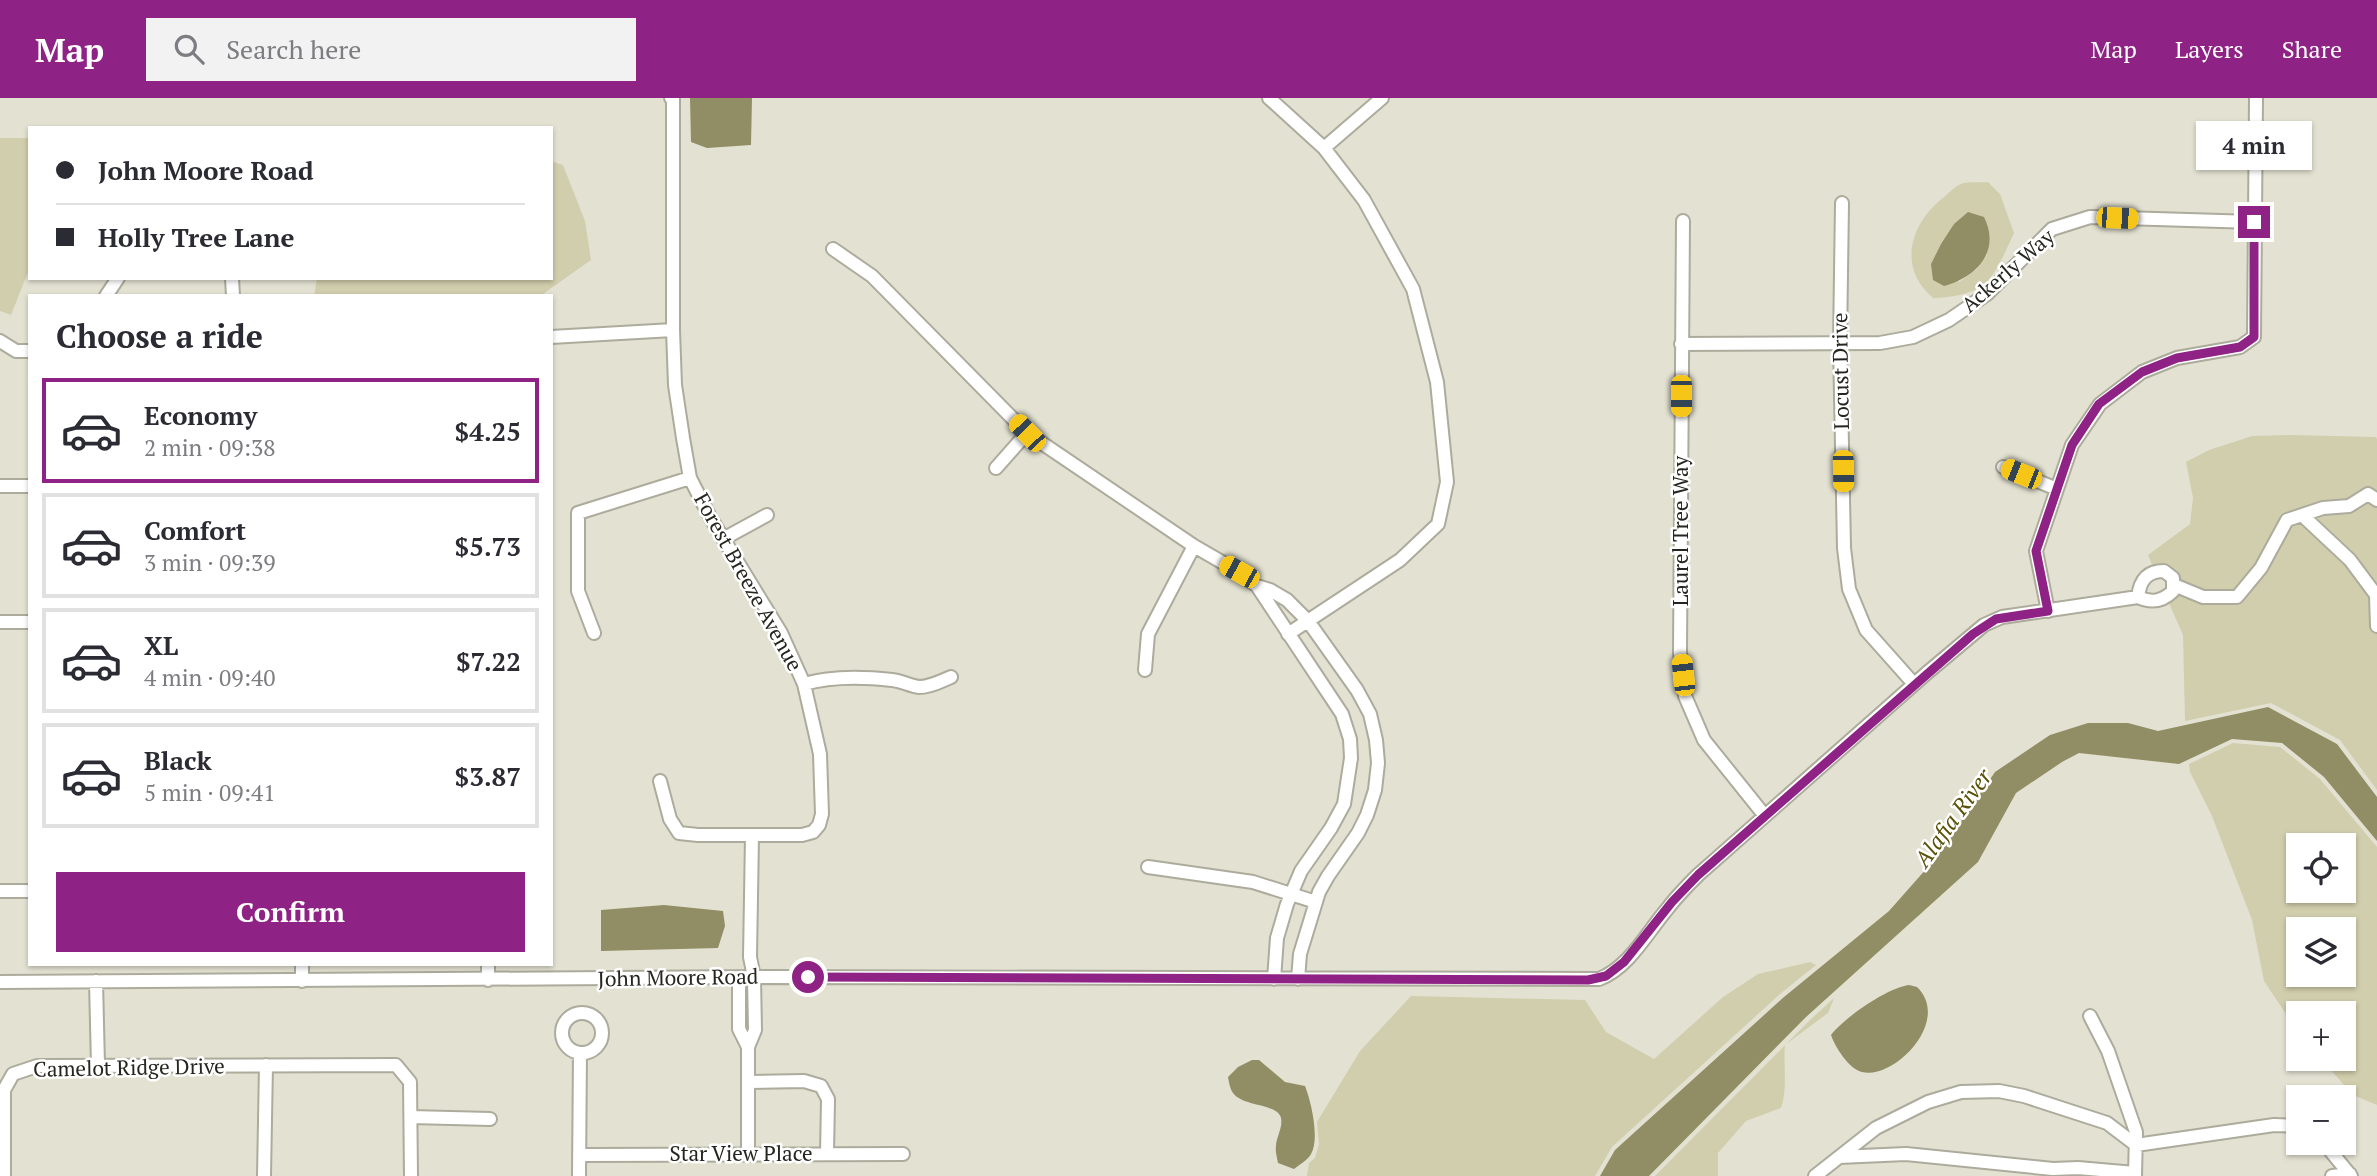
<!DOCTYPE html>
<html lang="en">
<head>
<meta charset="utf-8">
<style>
	body { margin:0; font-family:"PT Serif",serif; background:#f2f2f3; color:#2b2b33; height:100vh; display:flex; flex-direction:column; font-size:26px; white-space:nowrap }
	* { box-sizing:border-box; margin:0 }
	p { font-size:23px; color:#7c7c81 }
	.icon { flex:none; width:38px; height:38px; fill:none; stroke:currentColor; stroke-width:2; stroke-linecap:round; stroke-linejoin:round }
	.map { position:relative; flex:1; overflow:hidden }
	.drawer { position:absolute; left:28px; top:196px; width:525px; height:672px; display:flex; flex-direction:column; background:#fff; border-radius:0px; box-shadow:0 2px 5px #0004 }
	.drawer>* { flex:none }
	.hud { position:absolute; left:28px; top:28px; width:525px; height:154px; border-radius:0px; box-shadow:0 2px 5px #0004; display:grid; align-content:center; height:154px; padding:0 28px; background:#fff }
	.fabs { position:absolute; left:2286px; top:735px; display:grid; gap:14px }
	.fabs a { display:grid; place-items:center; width:70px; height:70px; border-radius:0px; background:#fff; box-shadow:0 2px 5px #0004; font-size:35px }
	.end { position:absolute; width:32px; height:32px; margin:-16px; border:9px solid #8f2285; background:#fff; box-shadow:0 0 0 4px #fff }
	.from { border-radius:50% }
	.bubble { position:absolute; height:49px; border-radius:0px; background:#fff; box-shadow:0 2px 5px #0004; font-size:23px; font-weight:700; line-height:49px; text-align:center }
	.car { position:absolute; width:21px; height:42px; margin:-21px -10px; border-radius:9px; box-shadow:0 0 5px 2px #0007; background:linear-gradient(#f5c518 24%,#345 0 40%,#f5c518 0 76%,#345 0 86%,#f5c518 0) }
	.hud b { display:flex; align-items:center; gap:24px; height:66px; font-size:26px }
	.hud b+b { border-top:2px solid #e1e1e2 }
	.hud i { width:18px; height:18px; background:#2b2b33 }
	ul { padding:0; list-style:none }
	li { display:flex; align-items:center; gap:21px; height:105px; margin:0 14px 10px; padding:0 14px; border:4px solid #e1e1e2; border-radius:0px }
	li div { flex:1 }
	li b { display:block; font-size:26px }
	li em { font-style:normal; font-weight:700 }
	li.current { border-color:#8f2285 }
	li>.icon { width:63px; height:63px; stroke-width:1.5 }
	h2 { padding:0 28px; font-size:32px; line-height:84px }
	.cta { display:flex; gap:14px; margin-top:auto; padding:14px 28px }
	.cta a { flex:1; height:80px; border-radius:0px; background:#8f2285; color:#fff; font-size:28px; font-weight:700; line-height:80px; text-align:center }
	header { display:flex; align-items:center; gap:42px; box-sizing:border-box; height:98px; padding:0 35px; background:#8f2285; color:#fff }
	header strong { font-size:33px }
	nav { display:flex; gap:38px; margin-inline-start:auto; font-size:24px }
	.search { width:490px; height:63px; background:#f2f2f3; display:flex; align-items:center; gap:18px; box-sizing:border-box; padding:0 24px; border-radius:0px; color:#7c7c81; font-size:26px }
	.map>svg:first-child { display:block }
</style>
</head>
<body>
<header>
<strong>Map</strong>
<div class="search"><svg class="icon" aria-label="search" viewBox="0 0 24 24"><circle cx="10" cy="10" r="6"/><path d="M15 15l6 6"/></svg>Search here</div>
<nav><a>Map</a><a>Layers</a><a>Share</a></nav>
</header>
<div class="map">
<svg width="2377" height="1078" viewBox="0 0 2377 1078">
	<rect width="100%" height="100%" fill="#e3e2d2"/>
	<path fill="#d1cead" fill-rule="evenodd" d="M0,40H30V169L11,217L0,213Z
		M551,63L563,67L585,123L591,162L540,198H314L317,180H551Z
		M1988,84L2000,96L2014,135C2008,148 1997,174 1986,185C1974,196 1948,200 1933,200C1897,170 1910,125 1944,99C1949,95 1955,88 1961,86C1969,83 1980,85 1988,84ZM1954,126L1987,157L1977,171L1959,184L1931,166Z
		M2291,337L2376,339L2377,341V692L2340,642L2271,605L2185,623L2183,537L2168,503L2178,494L2153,469L2148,457L2190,426L2193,400L2186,364L2209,352L2252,338Z
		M2233,645L2280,649L2320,681L2377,749V1007L2353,997L2321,961H2343V915H2298V934L2264,883L2252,822L2212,718L2190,674L2189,666ZM2343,747V793H2298V747ZM2343,831V877H2298V831Z
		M1810,864L1816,867L1780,896L1612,1049L1595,1078H1307L1309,1065L1315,1060L1319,1046L1317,1024L1360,953L1411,898L1585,902L1606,934L1654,961L1723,899L1758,876Z
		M1834,900L1828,915L1785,947C1783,968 1788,990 1781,1010L1746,1023L1718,1055V1078H1655L1810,922Z"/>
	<path fill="#918d64" d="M690,0H752L751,47L707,50L691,44Z
		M1968,114L1984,119C2001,153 1977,179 1944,188L1933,182L1931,166L1941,146L1954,126Z
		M2268,609L2337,646L2377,699V743L2324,679L2282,645L2232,641L2179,666L2079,655L2062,664L2016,695L1978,764L1806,919L1649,1078H1600L1615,1052L1784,899L1889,813L1935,761L1995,674L2050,637L2088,625H2128L2158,633Z
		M664,807L723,813L725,828L718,850L601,853V812Z
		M1909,887L1917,889C1952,923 1894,982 1862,974C1849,971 1835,949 1831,937C1845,919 1887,890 1909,887Z
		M1252,962H1259L1285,984L1305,988C1311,1003 1320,1041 1311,1056C1308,1062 1299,1067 1294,1071L1278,1065C1277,1059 1275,1053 1276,1048C1276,1039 1283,1030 1281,1020C1277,1005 1243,1009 1233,995C1230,991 1229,984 1228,979L1238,969Z"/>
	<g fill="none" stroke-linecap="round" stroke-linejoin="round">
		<g stroke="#acab9c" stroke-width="16">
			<path id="minor" d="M1269,0L1324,50L1364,102L1413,191L1437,284L1447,384L1438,426L1400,462L1288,536
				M1324,50L1382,0
				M1842,105L1840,246L1844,450L1849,491L1866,532L1914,586
				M1683,123L1680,555L1685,598L1704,642L1765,718
				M833,151L872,178L1027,335L1194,448L1239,474L1257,488L1270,492L1287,502L1308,523L1357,592L1370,616L1376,642L1378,665L1375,692L1367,717L1358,735L1328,778L1319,794L1300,856L1298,881
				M232,180L233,198
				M106,198L118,180
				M551,239L673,232
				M0,243L16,253H30
				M1681,246L1880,245L1913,239L1949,222L1987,196L2052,131L2090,119L2254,124
				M2003,369L2057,391
				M996,370L1027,335
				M0,388H30
				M2303,418L2350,462L2376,497L2377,528
				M723,441L767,417
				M2174,487L2203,499H2237L2261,470L2287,422L2323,410L2349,408L2368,396L2377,402
				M1257,488L1342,616L1350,641L1351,660L1344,706L1331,730L1301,773L1287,806L1277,840L1274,881
				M2048,513L2036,453L2072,347L2100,306L2142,274L2177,260L2240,249L2254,239L2256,0
				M0,524H30
				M594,535L578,493V415L690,380
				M1145,572L1148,536L1194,448
				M804,586C831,578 865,579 892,582C902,583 910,588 919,589C931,589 941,583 951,579
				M660,683L670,721L679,735L698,737H802L813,734L819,727L822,716L820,656L804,586L781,535L710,419L690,380L683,340L675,287L673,232V0H671
				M1148,769L1253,784L1316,804
				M0,793H30
				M302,866V883
				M739,879V931L748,949V1056
				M488,882V866
				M96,883L98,968
				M0,884L754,879L1599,881C1629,870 1648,833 1668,810C1677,798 1687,788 1698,777L1928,574L1984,527L2002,519L2138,499C2151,505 2162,504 2173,493V480L2164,473C2147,473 2140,482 2138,499
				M562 935a20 20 0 1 1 40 0a20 20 0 1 1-40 0Z
				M2090,918L2108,953L2136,1034L2135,1078
				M748,949L755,932L754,879L750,859L752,738
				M749,984L804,983L821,988L828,1001L827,1056
				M411,1019L490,1021
				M2324,1045L2351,1078
				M579,1057L903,1056
				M1839,1059L1906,1056L2053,1071L2078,1070L2135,1075
				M4,1078V992L13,976L37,968L396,967L410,984L411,1078
				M264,1078L266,967
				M579,1078L580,955
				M1815,1078L1876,1030L1928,1004L1961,994L1999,993L2024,998L2107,1025L2136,1047L2274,1027L2298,1028
				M2332,1078L2350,1076"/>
		</g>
		<use href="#minor" stroke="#fff" stroke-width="12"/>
	</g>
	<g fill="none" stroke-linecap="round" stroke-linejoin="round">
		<path stroke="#8f2285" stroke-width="9" d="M808,879L1588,882L1606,878L1624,864L1672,804L1698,777L1973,536L1996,521L2048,513L2036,453L2072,347L2099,306L2142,274L2177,260L2240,249L2254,239V124"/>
	</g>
	<g text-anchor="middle" stroke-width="5" stroke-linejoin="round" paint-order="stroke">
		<g font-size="21" fill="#262620" stroke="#fff">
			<text transform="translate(2008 173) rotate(-41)" y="7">Ackerly Way</text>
			<text transform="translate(1841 273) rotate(-91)" y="7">Locust Drive</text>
			<text transform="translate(1681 433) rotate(-90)" y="7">Laurel Tree Way</text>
			<text transform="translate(748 484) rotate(61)" y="7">Forest Breeze Avenue</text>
			<text transform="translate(678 880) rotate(-1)" y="7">John Moore Road</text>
			<text transform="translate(129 970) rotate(-1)" y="7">Camelot Ridge Drive</text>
			<text x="741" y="1063">Star View Place</text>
		</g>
		<g font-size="23" font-style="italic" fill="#595208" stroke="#fff">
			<text transform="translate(1953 720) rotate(-54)" y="8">Alafia River</text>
		</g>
	</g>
</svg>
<div class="fabs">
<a><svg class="icon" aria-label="locate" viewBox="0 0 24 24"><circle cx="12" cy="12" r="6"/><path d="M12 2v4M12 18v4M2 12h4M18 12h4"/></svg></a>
<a><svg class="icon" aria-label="layers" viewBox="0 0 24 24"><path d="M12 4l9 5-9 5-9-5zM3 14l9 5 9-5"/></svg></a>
<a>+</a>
<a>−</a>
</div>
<i class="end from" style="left:808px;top:879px"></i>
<i class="end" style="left:2254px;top:124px"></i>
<div class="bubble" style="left:2196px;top:23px;width:116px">4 min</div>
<i class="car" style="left:2117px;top:120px;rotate:92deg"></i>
<i class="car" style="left:1681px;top:298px;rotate:180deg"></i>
<i class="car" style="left:1027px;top:335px;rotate:316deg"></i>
<i class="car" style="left:1843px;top:373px;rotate:179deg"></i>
<i class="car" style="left:2021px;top:376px;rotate:292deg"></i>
<i class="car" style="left:1239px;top:474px;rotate:299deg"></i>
<i class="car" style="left:1683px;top:577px;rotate:354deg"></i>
<div class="hud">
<b><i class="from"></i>John Moore Road</b>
<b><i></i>Holly Tree Lane</b>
</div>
<section class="drawer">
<h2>Choose a ride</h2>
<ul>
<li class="current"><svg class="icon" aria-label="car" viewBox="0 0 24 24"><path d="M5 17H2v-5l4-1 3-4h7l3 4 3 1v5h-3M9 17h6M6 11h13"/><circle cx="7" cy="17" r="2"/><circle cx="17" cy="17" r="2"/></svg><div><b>Economy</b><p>2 min · 09:38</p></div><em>$4.25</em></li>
<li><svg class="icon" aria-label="car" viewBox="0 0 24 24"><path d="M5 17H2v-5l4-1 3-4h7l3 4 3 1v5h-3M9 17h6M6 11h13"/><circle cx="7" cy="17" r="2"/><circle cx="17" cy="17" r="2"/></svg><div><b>Comfort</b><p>3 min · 09:39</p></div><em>$5.73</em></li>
<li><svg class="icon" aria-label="car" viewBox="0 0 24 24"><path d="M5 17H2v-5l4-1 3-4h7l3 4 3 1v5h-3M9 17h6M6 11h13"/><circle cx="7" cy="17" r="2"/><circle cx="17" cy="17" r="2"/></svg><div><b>XL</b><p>4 min · 09:40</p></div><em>$7.22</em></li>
<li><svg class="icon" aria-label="car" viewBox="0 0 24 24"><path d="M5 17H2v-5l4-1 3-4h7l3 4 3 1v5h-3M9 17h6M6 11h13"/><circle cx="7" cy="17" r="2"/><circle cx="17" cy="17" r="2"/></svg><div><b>Black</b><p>5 min · 09:41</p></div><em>$3.87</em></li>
</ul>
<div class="cta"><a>Confirm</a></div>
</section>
</div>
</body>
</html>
